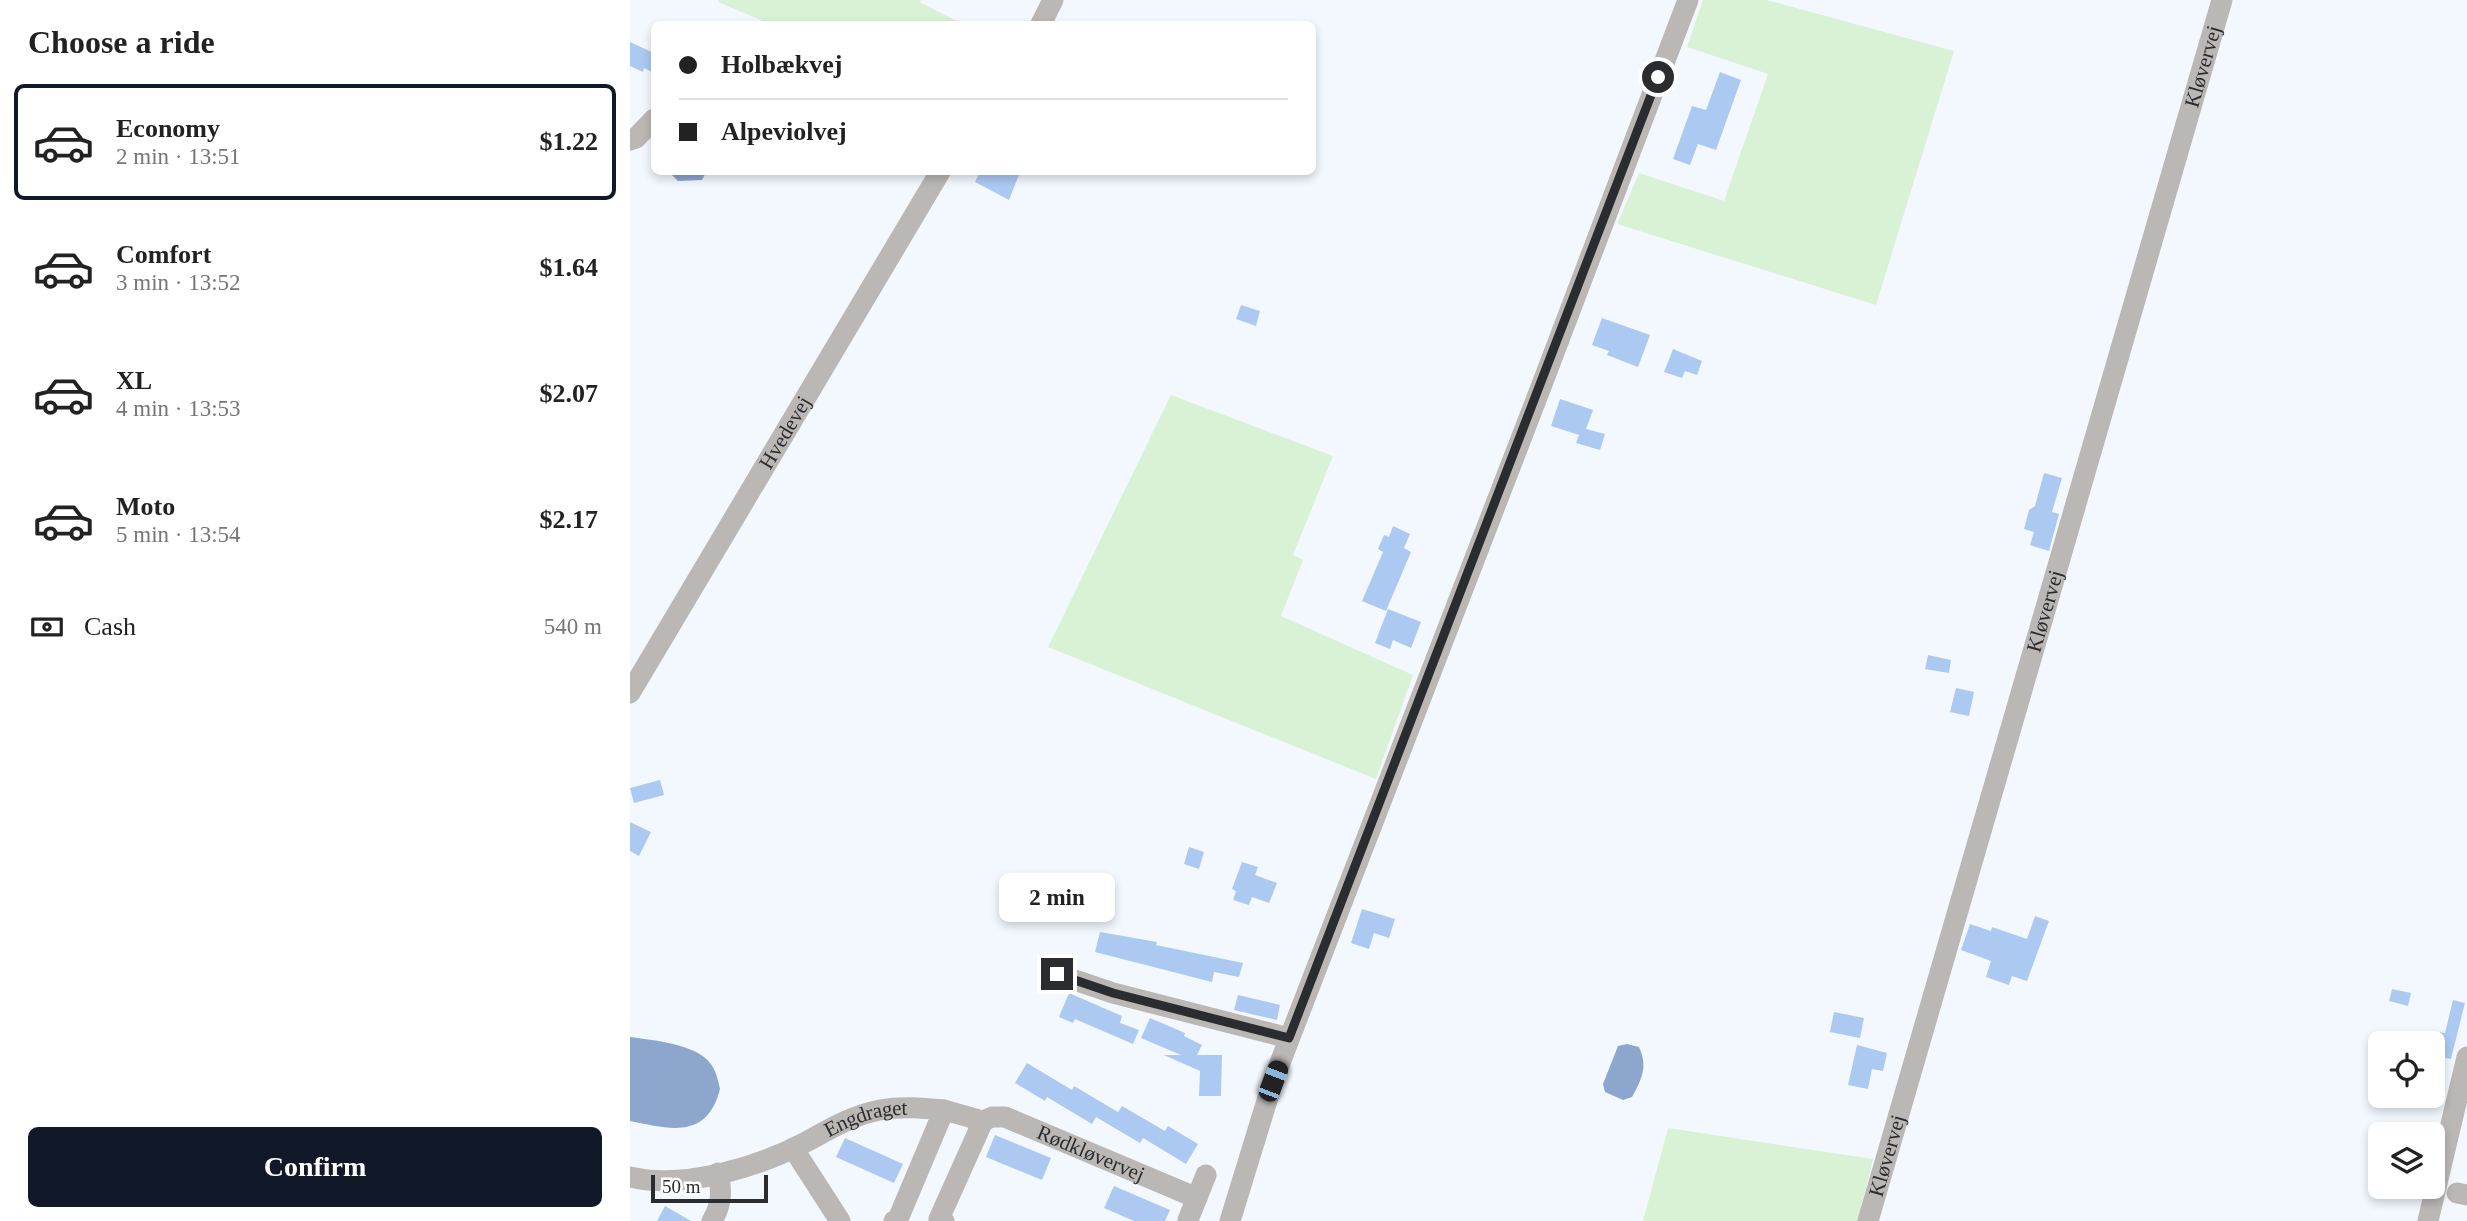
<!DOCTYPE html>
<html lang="en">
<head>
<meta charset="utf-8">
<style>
	body { margin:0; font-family:"Times New Roman",serif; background:#f6f6f6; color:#222; height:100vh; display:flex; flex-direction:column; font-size:26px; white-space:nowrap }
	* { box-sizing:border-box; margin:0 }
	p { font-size:23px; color:#767676 }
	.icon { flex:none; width:38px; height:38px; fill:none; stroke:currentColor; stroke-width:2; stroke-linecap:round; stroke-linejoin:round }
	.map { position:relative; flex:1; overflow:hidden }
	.panel { display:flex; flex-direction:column; background:#fff; width:630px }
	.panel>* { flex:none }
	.top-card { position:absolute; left:21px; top:21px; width:665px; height:154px; border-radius:10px; box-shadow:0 4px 10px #0003; display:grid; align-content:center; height:154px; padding:0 28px; background:#fff }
	.buttons { position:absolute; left:1738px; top:1031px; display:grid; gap:14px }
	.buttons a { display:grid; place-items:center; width:77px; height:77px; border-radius:10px; background:#fff; box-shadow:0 4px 10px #0003; font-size:35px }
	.scale { position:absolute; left:21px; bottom:18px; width:117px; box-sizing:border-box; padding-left:7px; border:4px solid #2b2c2f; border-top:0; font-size:19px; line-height:24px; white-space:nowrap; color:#2b2c2f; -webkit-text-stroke:5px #fff; paint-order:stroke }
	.end { position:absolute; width:32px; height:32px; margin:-16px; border:9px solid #2b2c2f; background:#fff; box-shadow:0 0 0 4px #fff }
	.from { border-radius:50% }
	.bubble { position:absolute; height:49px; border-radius:10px; background:#fff; box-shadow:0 4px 10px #0003; font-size:23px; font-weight:700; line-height:49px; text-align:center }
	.car { position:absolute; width:21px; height:42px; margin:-21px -10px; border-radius:9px; box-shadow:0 0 5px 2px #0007; background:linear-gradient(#222 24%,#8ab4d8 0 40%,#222 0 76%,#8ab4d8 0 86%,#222 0) }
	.top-card b { display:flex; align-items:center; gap:24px; height:66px; font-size:26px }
	.top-card b+b { border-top:2px solid #e0e0e0 }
	.top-card i { width:18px; height:18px; background:#222 }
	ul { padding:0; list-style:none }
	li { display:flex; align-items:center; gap:21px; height:116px; margin:0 14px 10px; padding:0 14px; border:4px solid transparent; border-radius:10px }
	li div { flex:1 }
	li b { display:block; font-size:26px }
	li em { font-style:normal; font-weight:700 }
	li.active { border-color:#111827 }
	li>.icon { width:63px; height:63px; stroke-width:1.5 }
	h2 { padding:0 28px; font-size:32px; line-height:84px }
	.pay { display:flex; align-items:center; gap:18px; height:77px; padding:0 28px; font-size:26px }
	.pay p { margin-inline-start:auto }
	.primary-button { display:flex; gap:14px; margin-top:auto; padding:14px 28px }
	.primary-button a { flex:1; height:80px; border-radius:10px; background:#111827; color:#fff; font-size:28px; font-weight:700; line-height:80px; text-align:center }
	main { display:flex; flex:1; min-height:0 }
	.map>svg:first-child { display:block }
</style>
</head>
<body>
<main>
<section class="panel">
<h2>Choose a ride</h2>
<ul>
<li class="active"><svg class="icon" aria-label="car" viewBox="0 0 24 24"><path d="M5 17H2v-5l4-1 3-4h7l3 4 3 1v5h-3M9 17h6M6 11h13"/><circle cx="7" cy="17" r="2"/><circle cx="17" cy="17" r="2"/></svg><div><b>Economy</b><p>2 min · 13:51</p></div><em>$1.22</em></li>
<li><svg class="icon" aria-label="car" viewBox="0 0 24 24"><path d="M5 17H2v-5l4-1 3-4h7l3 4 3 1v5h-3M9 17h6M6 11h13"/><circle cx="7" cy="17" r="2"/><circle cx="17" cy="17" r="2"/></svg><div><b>Comfort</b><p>3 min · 13:52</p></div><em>$1.64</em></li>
<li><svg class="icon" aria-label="car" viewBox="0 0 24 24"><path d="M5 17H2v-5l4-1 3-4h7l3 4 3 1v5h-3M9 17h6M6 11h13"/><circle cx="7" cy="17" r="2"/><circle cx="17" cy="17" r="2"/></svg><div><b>XL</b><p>4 min · 13:53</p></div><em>$2.07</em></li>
<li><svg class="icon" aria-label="car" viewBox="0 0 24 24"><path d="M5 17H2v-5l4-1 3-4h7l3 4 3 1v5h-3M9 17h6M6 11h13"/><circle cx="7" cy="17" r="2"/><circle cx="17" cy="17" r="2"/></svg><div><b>Moto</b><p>5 min · 13:54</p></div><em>$2.17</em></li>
</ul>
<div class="pay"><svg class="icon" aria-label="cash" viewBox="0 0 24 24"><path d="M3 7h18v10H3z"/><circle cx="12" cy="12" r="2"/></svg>Cash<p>540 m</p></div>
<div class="primary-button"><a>Confirm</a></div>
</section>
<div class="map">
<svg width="1837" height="1221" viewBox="0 0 1837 1221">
	<rect width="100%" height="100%" fill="#f3f8ff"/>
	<path fill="#d9f2d5" d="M89,0H291L290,2L332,24H140L88,2Z
		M1073,0H1137L1324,51L1246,305L987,224L1009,173L1094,201L1138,74L1057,47Z
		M541,395L703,456L663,555L673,560L651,616L783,675L746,779L418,647Z
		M1038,1128L1243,1159L1228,1221H1013Z"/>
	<path fill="#8da6ce" d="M39,172H76L72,180L48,181Z
		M0,1037C22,1040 66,1044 80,1063C86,1070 88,1080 90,1089C77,1140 40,1129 0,1121Z
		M997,1044L1009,1047C1018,1066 1012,1079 1002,1097L993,1100L975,1092L973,1084L988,1046Z"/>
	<path fill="#acc9f2" d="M0,42L24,53V73L14,68L13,72L0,66Z
		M1090,72L1111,80L1086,150L1068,144L1060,165L1043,159L1062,106L1076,110Z
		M350,172H390L379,200L345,182Z
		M611,305L630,311L626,326L606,319Z
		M972,318L1020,335L1008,367L977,355L979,351L962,345Z
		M1043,349L1072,361L1067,375L1055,371L1052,378L1034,372Z
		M930,399L963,410L956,429L975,434L970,450L946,443L949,435L921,426Z
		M1414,473L1432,478L1422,512L1429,514L1419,551L1400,545L1404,532L1394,529L1399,510L1405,506Z
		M763,526L780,534L774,548L781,552L756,611L732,601L753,552L748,549L754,535L759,537Z
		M758,609L791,622L781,648L763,640L760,649L745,643Z
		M1298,655L1321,660L1319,673L1295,669Z
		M1326,688L1344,692L1339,716L1320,712Z
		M30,780L34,795L4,803L0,788Z
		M0,822L21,832L9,856L0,851Z
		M559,847L574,852L569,869L554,864Z
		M612,862L628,867L625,875L647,883L639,903L622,897L619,905L603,900L606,891L602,889Z
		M732,909L765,919L759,938L744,933L739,949L721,943Z
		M1405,916L1419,921L1397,981L1382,976L1379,985L1356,977L1361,961L1331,950L1340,924L1361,931L1362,927L1397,939Z
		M470,932L527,942L526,945L613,963L609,977L584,972L582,982L465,952Z
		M1762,989L1781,993L1778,1006L1759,1001Z
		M439,993L492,1016L490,1023L509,1030L503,1044L445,1019L443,1023L429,1017Z
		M608,995L650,1005L647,1020L604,1010Z
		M1823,1000L1835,1003L1821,1059L1802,1055V1043H1805L1808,1032L1815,1033Z
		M1204,1012L1234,1018L1230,1038L1200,1032Z
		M520,1018L555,1033L554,1036L572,1045L567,1055H592L591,1096H569L570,1071L534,1055H551L511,1038Z
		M1227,1045L1257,1053L1253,1071L1242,1069L1238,1089L1218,1085Z
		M397,1063L442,1090L444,1086L488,1112L492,1106L535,1131L538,1126L568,1144L556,1164L513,1138L510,1143L466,1117L462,1124L417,1097L415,1101L385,1083Z
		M365,1135L421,1158L412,1180L356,1157Z
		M215,1138L273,1164L264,1183L206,1157Z
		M484,1186L540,1210L535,1221H504L474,1208Z
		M35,1206L61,1221H27Z"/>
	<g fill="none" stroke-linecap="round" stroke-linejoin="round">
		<g stroke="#bbb7b5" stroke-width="21">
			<path d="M411,24L423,0"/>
			<path d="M0,140L6,138L24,119"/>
			<path id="s1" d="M0,693L310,172"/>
			<path d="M427,974L483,993L659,1038"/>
			<path d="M314,1110L353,1121"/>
			<path id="s2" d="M353,1121L362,1117H375L567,1198"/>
			<path d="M163,1148L210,1221"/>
			<path id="s3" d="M0,1177C54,1190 128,1167 176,1142C200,1129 223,1115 250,1110C271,1106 293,1108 314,1110L268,1219L264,1221"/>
			<path d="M1827,1193L1837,1195"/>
			<path d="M558,1220L576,1175"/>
			<path d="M82,1221C92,1204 92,1192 88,1173"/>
			<path d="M314,1221L309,1219L353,1121"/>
			<path d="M600,1221L643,1081L911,387L1058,0"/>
			<path id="s4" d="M1238,1221L1592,0"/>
			<path d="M1798,1221L1837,1057"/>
		</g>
	</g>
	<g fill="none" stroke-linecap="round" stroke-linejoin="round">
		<path stroke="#2b2c2f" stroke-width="9" d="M427,974L483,993L659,1038L1028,77"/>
	</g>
	<g text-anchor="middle" stroke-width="7" stroke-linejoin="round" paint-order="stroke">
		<g font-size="21" fill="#2b2c2f" stroke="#fff">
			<text dy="7" stroke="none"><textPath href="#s4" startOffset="1202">Kløvervej</textPath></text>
			<text dy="7" stroke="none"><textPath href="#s1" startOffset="303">Hvedevej</textPath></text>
			<text dy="7" stroke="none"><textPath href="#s4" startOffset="635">Kløvervej</textPath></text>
			<text dy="7" stroke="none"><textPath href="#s3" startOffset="248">Engdraget</textPath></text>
			<text dy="7" stroke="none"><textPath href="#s2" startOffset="116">Rødkløvervej</textPath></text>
			<text dy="7" stroke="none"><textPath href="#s4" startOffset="68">Kløvervej</textPath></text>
		</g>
	</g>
</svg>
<div class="buttons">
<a><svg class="icon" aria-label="locate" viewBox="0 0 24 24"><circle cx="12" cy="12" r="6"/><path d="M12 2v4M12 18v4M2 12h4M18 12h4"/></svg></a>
<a><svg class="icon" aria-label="layers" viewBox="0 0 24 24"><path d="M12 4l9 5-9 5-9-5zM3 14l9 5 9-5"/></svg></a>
</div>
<div class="scale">50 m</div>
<i class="end from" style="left:1028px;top:77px"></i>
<i class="end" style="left:427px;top:974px"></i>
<div class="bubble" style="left:369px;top:873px;width:116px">2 min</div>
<i class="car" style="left:643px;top:1081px;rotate:21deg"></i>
<div class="top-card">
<b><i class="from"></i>Holbækvej</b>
<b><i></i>Alpeviolvej</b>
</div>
</div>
</main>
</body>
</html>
